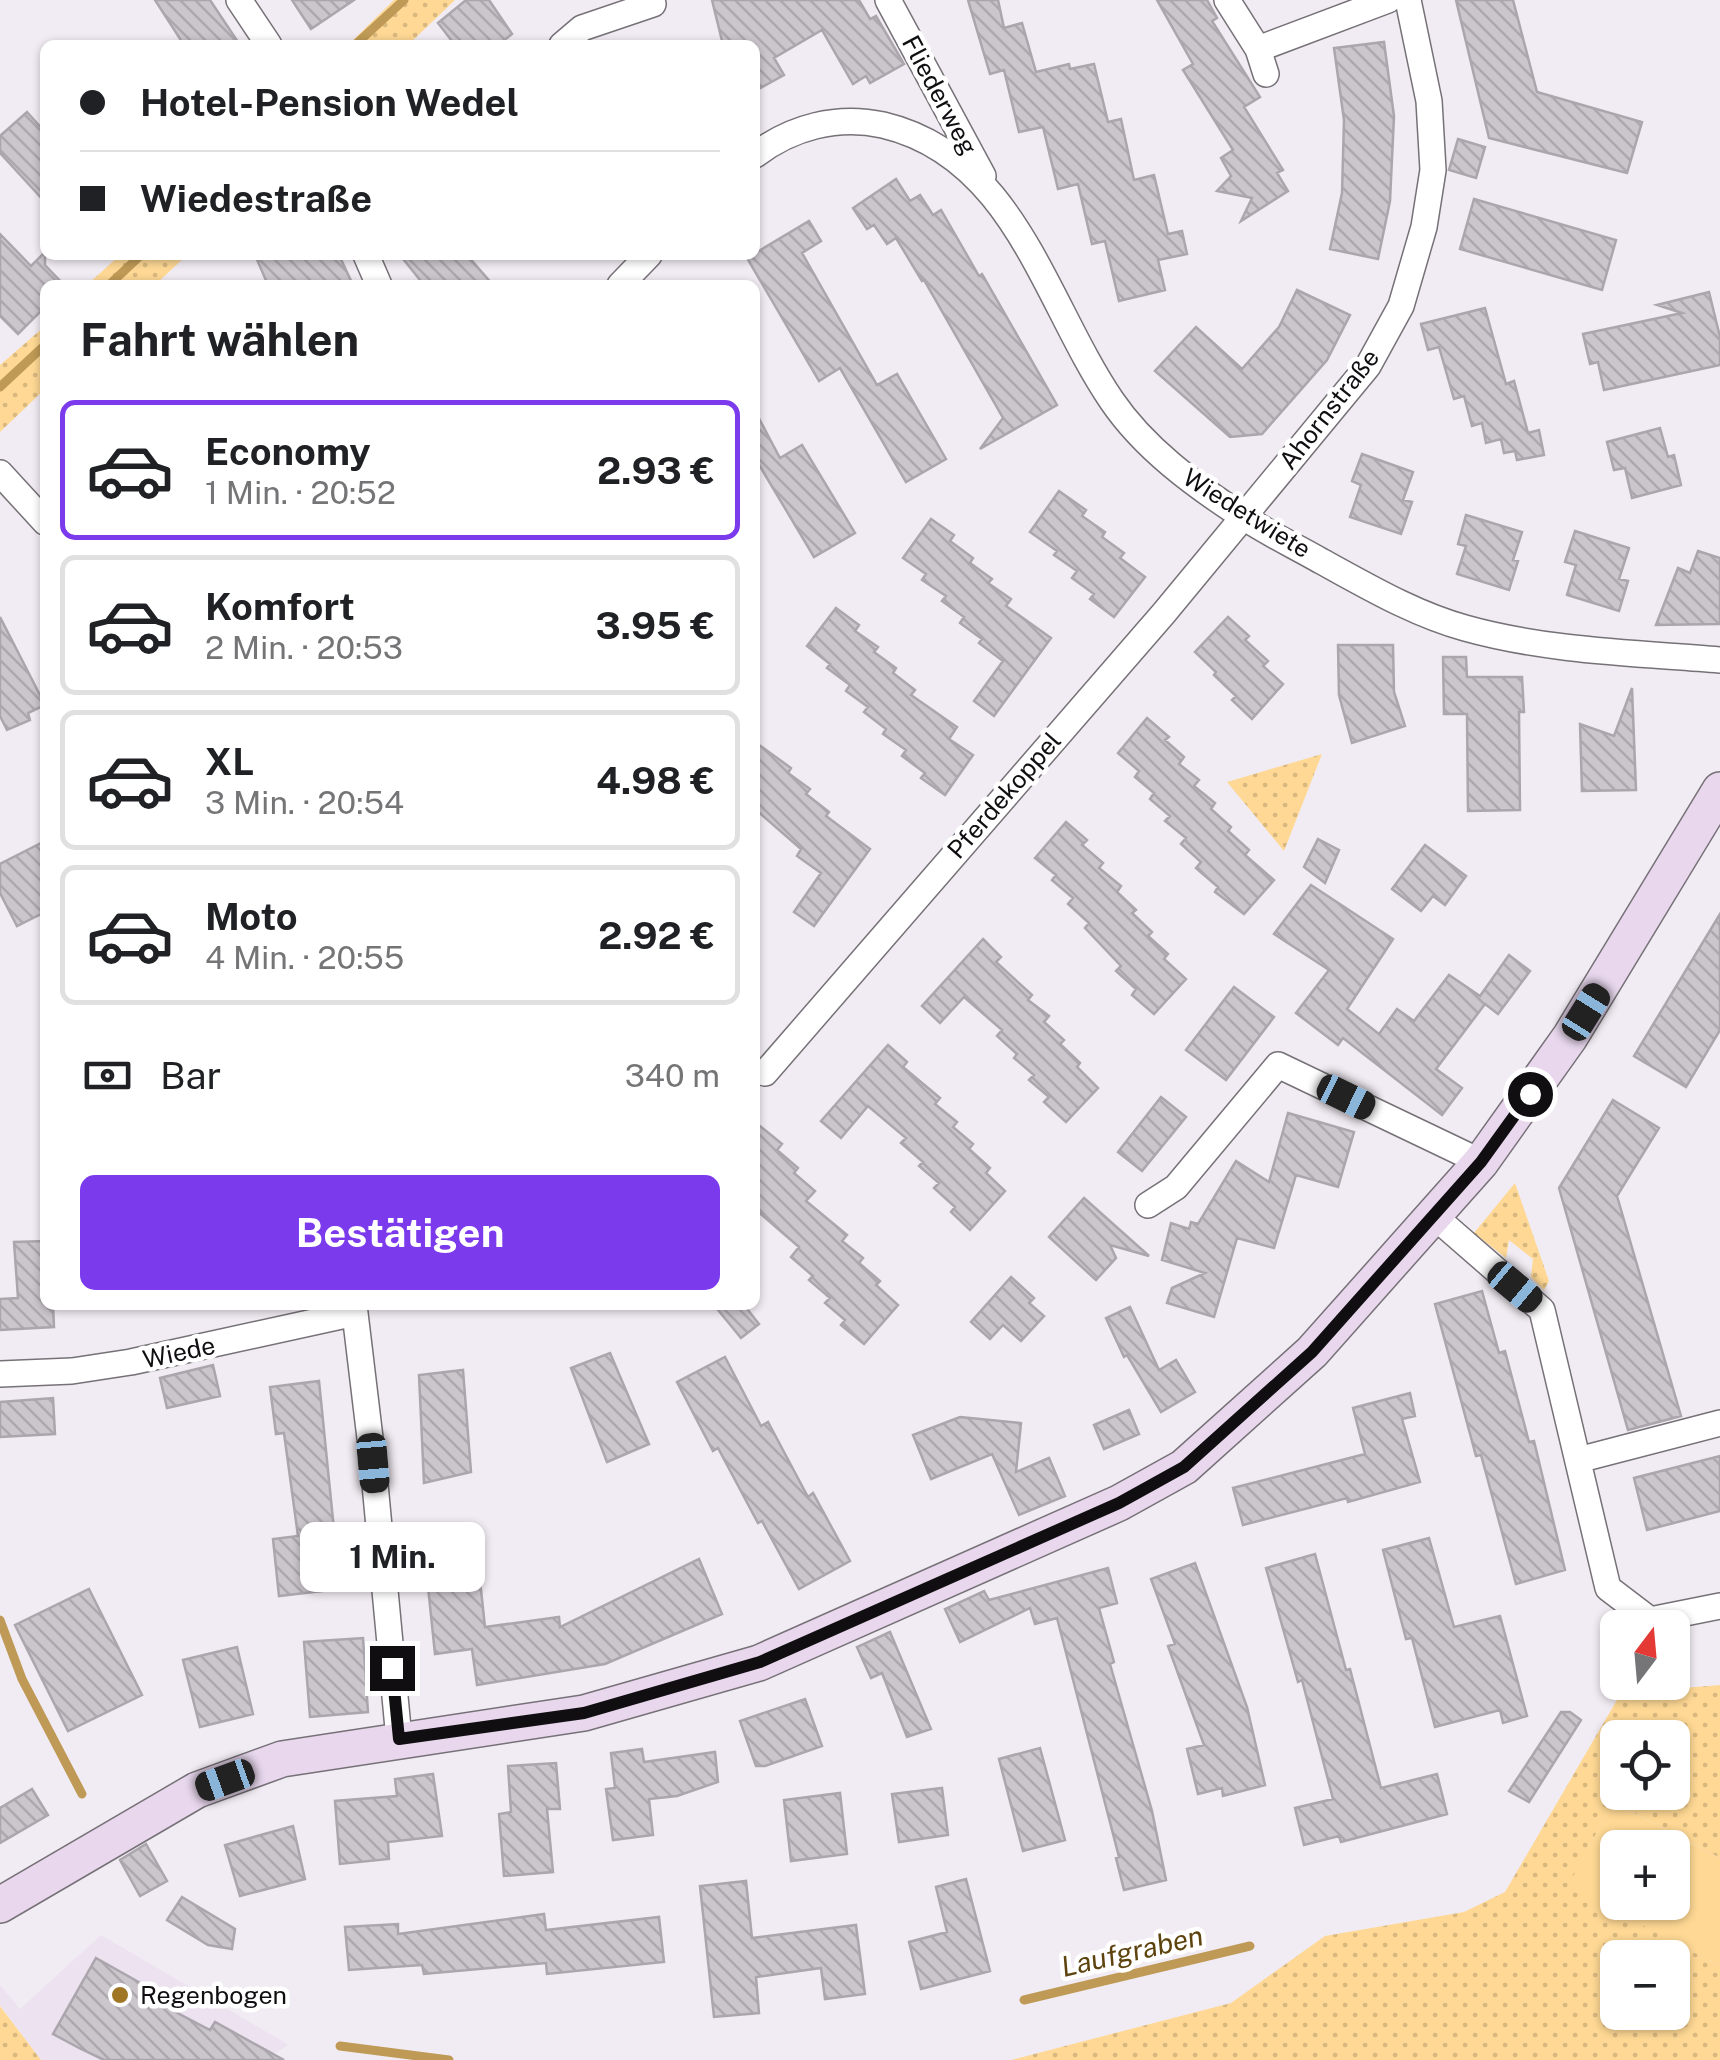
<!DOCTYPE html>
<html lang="de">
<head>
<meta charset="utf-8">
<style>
	body { margin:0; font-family:"Public Sans",sans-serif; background:#f2f2f2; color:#202124; height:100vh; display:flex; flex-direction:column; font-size:38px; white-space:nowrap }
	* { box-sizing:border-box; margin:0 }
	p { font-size:32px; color:#757577 }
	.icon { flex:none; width:55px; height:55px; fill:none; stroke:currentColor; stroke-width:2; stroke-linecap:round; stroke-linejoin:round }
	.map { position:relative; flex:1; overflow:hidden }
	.drawer { position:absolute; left:40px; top:280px; width:720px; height:1030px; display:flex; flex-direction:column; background:#fff; border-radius:15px; box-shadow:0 2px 8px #0004 }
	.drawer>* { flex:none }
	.hud { position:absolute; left:40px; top:40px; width:720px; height:220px; border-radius:15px; box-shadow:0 2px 8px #0004; display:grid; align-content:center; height:220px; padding:0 40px; background:#fff }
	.needle { width:65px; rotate:16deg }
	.tools { position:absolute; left:1600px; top:1610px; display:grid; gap:20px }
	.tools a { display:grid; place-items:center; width:90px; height:90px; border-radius:15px; background:#fff; box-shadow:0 2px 8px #0004; font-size:50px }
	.end { position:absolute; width:45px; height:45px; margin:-22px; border:12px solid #100e11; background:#fff; box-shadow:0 0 0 5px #fff }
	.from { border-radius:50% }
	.bubble { position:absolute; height:70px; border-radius:15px; background:#fff; box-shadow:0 2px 8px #0004; font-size:32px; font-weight:700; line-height:70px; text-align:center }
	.car { position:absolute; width:30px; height:60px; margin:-30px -15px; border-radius:12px; box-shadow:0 0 8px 2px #0007; background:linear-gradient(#222 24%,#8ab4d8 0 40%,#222 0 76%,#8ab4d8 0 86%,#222 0) }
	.hud b { display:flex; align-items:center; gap:35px; height:95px; font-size:38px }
	.hud b+b { border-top:2px solid #e0e0e0 }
	.hud i { width:25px; height:25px; background:#202124 }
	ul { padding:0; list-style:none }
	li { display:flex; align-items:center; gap:30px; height:140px; margin:0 20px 15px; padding:0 20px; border:5px solid #e0e0e0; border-radius:15px }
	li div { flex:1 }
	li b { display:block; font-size:38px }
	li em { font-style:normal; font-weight:700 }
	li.selected { border-color:#7c3aed }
	li>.icon { width:90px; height:90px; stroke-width:1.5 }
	h2 { padding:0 40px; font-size:45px; line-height:120px }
	.pay { display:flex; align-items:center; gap:25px; height:110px; padding:0 40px; font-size:38px }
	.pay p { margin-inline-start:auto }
	.button { display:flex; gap:20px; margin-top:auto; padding:20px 40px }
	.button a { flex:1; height:115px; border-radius:15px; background:#7c3aed; color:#fff; font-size:40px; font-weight:700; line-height:115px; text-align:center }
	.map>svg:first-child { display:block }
</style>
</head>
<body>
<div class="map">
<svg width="1720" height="2060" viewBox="0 0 1720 2060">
	<defs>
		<pattern id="green-dots" width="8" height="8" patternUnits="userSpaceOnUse" patternTransform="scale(2.5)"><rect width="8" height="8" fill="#fed894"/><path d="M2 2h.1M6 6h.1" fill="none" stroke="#d9b87f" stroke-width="1.8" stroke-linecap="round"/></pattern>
		<pattern id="building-back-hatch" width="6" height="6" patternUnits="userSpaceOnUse" patternTransform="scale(2.5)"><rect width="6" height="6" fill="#cbc5cc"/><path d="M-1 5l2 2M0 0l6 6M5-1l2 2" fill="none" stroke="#ada8ae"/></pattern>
	</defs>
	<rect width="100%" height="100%" fill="#f1ecf3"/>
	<path fill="#ede2f0" d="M101,1935L289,2045L263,2060H41L0,2005V1985L20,2009Z"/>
	<path fill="url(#green-dots)" fill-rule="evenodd" d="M394,0H455L408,45H348Z
		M120,255H187L155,285H87Z
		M45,326V389L0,432V365Z
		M1322,754L1284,851L1227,782Z
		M1515,1183L1549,1281L1544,1290L1531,1277L1533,1259L1509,1240L1506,1258L1474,1233Z
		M1720,1685V1858L1613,1802L1569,1885L1720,1966V2060H1011L1231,2003L1325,1936L1464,1912L1505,1892L1621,1693ZM1618,1738H1672V1792H1618ZM1618,1958H1672V2012H1618Z
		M0,2006L41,2060H0Z"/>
	<path fill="#fed894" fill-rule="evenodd" d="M1613,1802L1720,1858V1966L1568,1886ZM1618,1848H1672V1902H1618Z"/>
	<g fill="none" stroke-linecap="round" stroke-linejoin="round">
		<path stroke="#bf9a56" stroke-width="9" d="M355,45L404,0
			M109,285L141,255
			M0,387L45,345
			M0,1620L22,1679L82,1794
			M1024,2000L1250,1946
			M340,2046L449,2060"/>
	</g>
	<path fill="url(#building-back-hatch)" stroke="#aba6ad" stroke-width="2.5" d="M155,0H210L240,45H184Z
		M292,0H354L311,29Z
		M466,0H489L512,34L498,45H455L438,23Z
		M712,0H859L870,19L876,16L904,64L870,83L866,76L853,84L822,30L774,58L784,75L755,91V45H723Z
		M968,0H998L1004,28L1022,23L1036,72L1069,64L1070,69L1094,64L1108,122L1121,119L1134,180L1154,175L1168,234L1182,231L1187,254L1158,260L1165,290L1119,301L1105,241L1092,244L1078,184L1058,189L1043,127L1019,132L1004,70L990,74Z
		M1157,0H1207L1217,18L1212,21L1260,97L1244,107L1283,170L1277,173L1288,191L1241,221L1252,198L1217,191L1231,176L1221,158L1233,150L1183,70L1193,64Z
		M1456,0H1513L1537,92L1642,122L1627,173L1489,138Z
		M1384,42L1394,116L1390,201L1378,259L1330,249L1342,193L1344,120L1334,48Z
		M27,112L45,132V202L0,153V136Z
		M1458,139L1485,147L1476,178L1449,170Z
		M896,179L910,201L920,195L933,215L941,210L979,276L982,274L1057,405L980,449L1003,418L924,280L922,281L896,238L887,244L874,225L867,229L853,208Z
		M1474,199L1616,240L1602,290L1460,249Z
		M809,221L821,241L802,253L877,385L897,374L946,459L906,482L840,368L819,381L747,258Z
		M0,234L31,266L45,252V265L64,285H45V307L18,334L0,316Z
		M255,255H339L353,285H268Z
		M400,255H467L493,285H424Z
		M1297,290L1350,315L1327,360L1262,434L1230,437L1155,371L1196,327L1242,369L1279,327Z
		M1709,292L1720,337V365L1604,390L1598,362L1590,364L1583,334L1682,313L1657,305Z
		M1485,308L1506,384L1514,381L1528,433L1539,430L1544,455L1517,460L1515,451L1504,453L1501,439L1486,443L1482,423L1472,426L1464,396L1454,399L1439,347L1428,350L1421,324Z
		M755,411L780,458L802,445L855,533L814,557L755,458Z
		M1660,428L1668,457L1674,455L1681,485L1632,498L1625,468L1614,470L1607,442Z
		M1362,454L1413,472L1403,500L1412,502L1401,534L1350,517L1361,485L1352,481Z
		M1059,491L1086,510L1082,516L1105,532L1102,537L1124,553L1120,558L1145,577L1114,617L1090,599L1094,594L1072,578L1077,571L1054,555L1057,551L1030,532Z
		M1466,515L1522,532L1513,560L1518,561L1509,590L1457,574L1466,546L1458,544Z
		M931,519L954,535L950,541L973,558L970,563L992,579L988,583L1011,599L1006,606L1051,638L994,716L974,701L1003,661L979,643L982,639L960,623L964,617L942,601L946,596L922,580L926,574L903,558Z
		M1575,531L1629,548L1619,579L1628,581L1619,611L1567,595L1576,565L1565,562Z
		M1698,551L1720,558V624L1656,625L1678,568L1690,573Z
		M836,608L859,625L855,631L878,647L874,652L896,668L893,673L915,690L911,695L957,727L949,739L973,755L945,795L921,778L925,773L902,756L906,750L883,734L886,729L864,712L868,707L846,691L850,685L827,668L830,664L807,646Z
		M0,617L45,705L28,713L30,720L7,730L0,716Z
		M1228,617L1249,636L1245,640L1268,661L1263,666L1283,684L1252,719L1232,700L1236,696L1214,675L1216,672L1195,652Z
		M1338,645H1393L1394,692L1405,726L1352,743L1339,695Z
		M1443,657H1466L1467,677H1522L1524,712H1519L1520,810L1468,811L1467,714H1444Z
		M1632,688L1636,790L1582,791L1580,724L1614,736Z
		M1147,718L1169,737L1165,740L1184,757L1179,764L1199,780L1194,786L1215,803L1211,809L1231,827L1228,831L1249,850L1245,855L1274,880L1244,914L1215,892L1218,887L1196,868L1201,862L1181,844L1186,838L1165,821L1170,816L1150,799L1154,793L1135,777L1139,771L1118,753Z
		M755,742L791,768L788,773L810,789L806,794L829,812L826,816L870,849L814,926L794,912L821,873L797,856L801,849L755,809Z
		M1066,822L1087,840L1082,845L1103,863L1099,868L1121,886L1117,892L1136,910L1132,913L1152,932L1148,936L1168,954L1164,959L1186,979L1154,1014L1132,995L1136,989L1116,971L1121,966L1085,928L1089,923L1068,904L1073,898L1052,880L1056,875L1035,858Z
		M1318,839L1339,850L1325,883L1304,867Z
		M45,841V912L17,926L0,893V864Z
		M1425,845L1466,876L1445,905L1433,896L1421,911L1392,889Z
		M1311,885L1393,939L1347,1009L1379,1034L1397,1009L1414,1021L1449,975L1480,996L1509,955L1530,971L1498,1014L1485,1004L1436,1069L1462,1088L1442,1115L1343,1038L1338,1045L1296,1013L1329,970L1274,934Z
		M1720,914V1030L1686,1087L1634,1056Z
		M983,939L1001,957L996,962L1032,995L1028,1000L1049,1016L1044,1022L1064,1040L1060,1044L1080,1063L1077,1067L1098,1088L1066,1122L1044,1102L1049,1097L1029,1080L1034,1075L1014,1058L1017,1054L997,1036L1002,1030L964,997L940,1023L922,1006Z
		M1234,987L1274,1017L1226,1080L1186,1050Z
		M888,1045L907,1062L903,1067L940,1098L935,1104L957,1122L953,1127L973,1144L969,1149L990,1168L986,1173L1005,1191L970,1230L951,1212L955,1207L934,1188L939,1183L919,1166L923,1162L901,1143L906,1138L868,1106L841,1138L821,1121Z
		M1161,1097L1186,1117L1142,1171L1118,1152Z
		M1613,1100L1659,1128L1617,1196L1681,1416L1628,1430L1559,1188Z
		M1288,1113L1354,1132L1338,1187L1296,1175L1274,1248L1237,1238L1214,1317L1167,1303L1172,1288L1205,1273L1162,1260L1171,1223L1189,1229L1191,1222L1198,1224L1236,1161L1269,1182Z
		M755,1122L782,1144L777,1150L798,1168L794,1173L815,1191L806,1201L847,1235L842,1241L863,1258L859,1263L880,1281L876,1285L898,1305L864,1344L841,1325L845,1320L825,1303L830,1298L809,1280L813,1276L791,1257L799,1247L755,1209Z
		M1084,1198L1149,1256L1110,1245L1116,1258L1096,1280L1049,1237Z
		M45,1241V1305H53L54,1327L0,1330V1299L18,1298L14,1242Z
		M1011,1277L1034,1298L1029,1303L1044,1316L1021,1341L1003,1325L990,1339L971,1322Z
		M1482,1291L1499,1353L1505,1351L1529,1442L1534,1441L1565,1570L1516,1584L1481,1455L1476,1456L1435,1304Z
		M714,1305H744L759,1324L741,1338Z
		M1130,1307L1159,1370L1176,1360L1195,1392L1161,1412L1127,1355L1124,1357L1106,1318Z
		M610,1353L649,1444L607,1462L571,1368Z
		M725,1357L761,1426L768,1422L808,1497L813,1493L850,1561L799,1589L762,1521L758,1523L718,1448L713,1451L677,1382Z
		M213,1365L220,1396L167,1408L160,1378Z
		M463,1370L471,1472L424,1483L419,1375Z
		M319,1381L340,1589L279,1596L273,1539L298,1536L284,1433L276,1434L270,1387Z
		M1410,1393L1415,1416L1402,1419L1420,1482L1348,1502L1347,1498L1243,1525L1233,1488L1365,1454L1353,1408Z
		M53,1398L55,1434L0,1437V1402Z
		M1129,1410L1139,1434L1104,1449L1094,1425Z
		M960,1417L1021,1423L1016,1472L1049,1458L1065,1496L1019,1515L992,1454L931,1479L913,1435Z
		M1720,1456V1511L1647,1530L1634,1478Z
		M1429,1538L1454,1627L1500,1616L1527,1716L1503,1723L1500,1710L1435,1727L1412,1638L1406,1639L1383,1550Z
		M1315,1554L1346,1670L1350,1669L1381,1788L1437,1774L1447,1814L1341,1842L1339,1836L1304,1845L1295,1808L1333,1799L1302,1680L1298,1682L1266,1568Z
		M699,1559L722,1614L605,1664L477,1685L472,1649L435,1654L427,1577L479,1571L485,1627L559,1617L560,1627Z
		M1195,1563L1247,1707L1265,1785L1223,1796L1222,1788L1198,1794L1187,1749L1204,1745L1168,1646L1175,1644L1151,1579Z
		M1108,1568L1117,1603L1099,1608L1114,1662L1110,1664L1152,1811L1166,1880L1124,1890L1116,1858L1119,1857L1057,1618L1035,1624L1030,1608L960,1642L945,1609L984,1591L989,1600Z
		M89,1589L142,1695L68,1731L15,1625Z
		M890,1632L931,1729L907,1737L882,1673L871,1678L857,1647Z
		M363,1638L368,1712L310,1717L304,1642Z
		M237,1647L253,1714L200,1727L183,1660Z
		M805,1699L822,1746L765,1766H756L740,1721Z
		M1561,1712H1570L1581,1720L1529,1802L1509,1791Z
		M1040,1748L1065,1840L1023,1851L999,1759Z
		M642,1749L644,1762L715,1752L718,1782L677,1796L649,1799L653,1835L613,1840L606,1789L615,1788L611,1753Z
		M556,1763L560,1809H547L553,1872L504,1876L499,1814L511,1812L508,1766Z
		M433,1774L442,1836L388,1842L389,1859L340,1864L335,1801L397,1796L395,1779Z
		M942,1788L948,1835L899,1842L892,1794Z
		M32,1789L48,1815L0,1843V1808Z
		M840,1793L847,1854L791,1861L784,1800Z
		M293,1826L305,1879L240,1896L225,1845Z
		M146,1844L167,1881L140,1896L120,1860Z
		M966,1879L990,1971L921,1989L909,1942L947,1932L936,1887Z
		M746,1881L752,1938L856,1925L865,1994L825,1999L821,1968L756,1977L759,2013L714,2017L700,1886Z
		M182,1897L235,1929L232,1949L208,1945L167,1920Z
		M544,1914L546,1930L659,1917L664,1962L547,1974L546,1963L424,1974L422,1965L349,1970L345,1927L398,1924V1934Z
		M96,1958L174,2002L170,2009L210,2030L215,2022L284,2060H104L79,2048L53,2034Z"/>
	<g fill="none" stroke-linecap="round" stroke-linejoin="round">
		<g stroke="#767177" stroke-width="28">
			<path id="minor" d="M239,0L269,45
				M888,0L983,176
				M1227,0L1258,49L1388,0
				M562,45L582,28L653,4
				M1258,49L1266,74
				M755,155C792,127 837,115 883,125C1015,156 1045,303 1112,401C1144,448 1194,485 1242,516C1267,533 1295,546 1321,561C1367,586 1414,614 1465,628C1547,651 1635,653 1720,660
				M366,255L379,285
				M620,285L649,255
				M0,473L45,522
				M765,1073L1164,613L1368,366L1401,306L1424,227L1433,170L1429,101L1408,0
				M1148,1205L1176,1187L1278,1065L1481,1162
				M1434,1216L1542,1310L1608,1588L1650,1620L1720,1606
				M354,1305L373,1463L399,1739
				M0,1374L72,1371L131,1362L355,1313
				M1578,1460L1720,1423"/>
		</g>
		<g stroke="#767177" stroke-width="38">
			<path id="secondary" d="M0,1905L197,1790L282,1759L584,1713L759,1663L1119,1503L1184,1467L1312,1352L1481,1162L1570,1037L1720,790"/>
		</g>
		<use href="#minor" stroke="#fff" stroke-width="25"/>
		<use href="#secondary" stroke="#e8d7ed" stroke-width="35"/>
	</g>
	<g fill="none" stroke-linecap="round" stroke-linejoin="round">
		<path stroke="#100e11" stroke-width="12" d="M392,1668L399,1739L584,1713L760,1662L1119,1503L1184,1467L1312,1352L1481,1162L1530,1094"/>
	</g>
	<circle fill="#9e7624" stroke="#fff" stroke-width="4" cx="120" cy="1995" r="10"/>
	<g text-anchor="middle" stroke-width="9" stroke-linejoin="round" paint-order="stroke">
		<g font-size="25" fill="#100e11" stroke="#fff">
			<text transform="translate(940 95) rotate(62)" y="9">Fliederweg</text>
			<text transform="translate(1329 409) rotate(-52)" y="9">Ahornstraße</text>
			<text transform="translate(1247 513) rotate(32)" y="9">Wiedetwiete</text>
			<text transform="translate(1004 795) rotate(-49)" y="9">Pferdekoppel</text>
			<text transform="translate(179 1352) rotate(-12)" y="9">Wiede</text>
		</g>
		<g font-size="25" fill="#100e11" stroke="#fff" text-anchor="start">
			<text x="140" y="2004">Regenbogen</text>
		</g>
		<g font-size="28" font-style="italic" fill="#5d430d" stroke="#fff">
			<text transform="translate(1132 1951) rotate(-13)" y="10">Laufgraben</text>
		</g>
	</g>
</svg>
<div class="tools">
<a><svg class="needle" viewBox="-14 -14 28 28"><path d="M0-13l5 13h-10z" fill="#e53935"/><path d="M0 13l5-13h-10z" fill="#757577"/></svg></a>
<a><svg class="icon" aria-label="locate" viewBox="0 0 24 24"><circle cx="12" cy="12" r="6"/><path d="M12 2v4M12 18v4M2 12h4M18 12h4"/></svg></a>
<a>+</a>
<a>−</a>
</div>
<i class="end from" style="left:1530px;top:1094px"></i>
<i class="end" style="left:392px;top:1668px"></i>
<div class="bubble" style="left:300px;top:1522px;width:185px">1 Min.</div>
<i class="car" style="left:1586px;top:1012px;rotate:32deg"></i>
<i class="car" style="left:1346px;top:1097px;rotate:116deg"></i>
<i class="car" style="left:1515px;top:1287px;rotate:130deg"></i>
<i class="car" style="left:373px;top:1463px;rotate:175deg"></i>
<i class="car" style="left:225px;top:1780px;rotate:250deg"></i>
<div class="hud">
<b><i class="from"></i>Hotel-Pension Wedel</b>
<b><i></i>Wiedestraße</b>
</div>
<section class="drawer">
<h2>Fahrt wählen</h2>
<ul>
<li class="selected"><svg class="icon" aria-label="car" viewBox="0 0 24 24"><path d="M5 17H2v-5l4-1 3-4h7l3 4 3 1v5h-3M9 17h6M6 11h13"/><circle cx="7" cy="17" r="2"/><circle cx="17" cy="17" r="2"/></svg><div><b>Economy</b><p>1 Min. · 20:52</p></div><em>2.93 €</em></li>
<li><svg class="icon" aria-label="car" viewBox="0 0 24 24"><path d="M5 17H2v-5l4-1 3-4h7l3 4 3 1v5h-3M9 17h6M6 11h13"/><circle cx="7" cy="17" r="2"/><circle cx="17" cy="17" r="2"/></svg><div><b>Komfort</b><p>2 Min. · 20:53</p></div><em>3.95 €</em></li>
<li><svg class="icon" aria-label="car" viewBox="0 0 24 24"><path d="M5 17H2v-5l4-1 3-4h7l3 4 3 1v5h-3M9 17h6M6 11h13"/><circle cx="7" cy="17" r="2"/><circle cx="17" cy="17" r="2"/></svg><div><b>XL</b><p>3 Min. · 20:54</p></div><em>4.98 €</em></li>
<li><svg class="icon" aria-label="car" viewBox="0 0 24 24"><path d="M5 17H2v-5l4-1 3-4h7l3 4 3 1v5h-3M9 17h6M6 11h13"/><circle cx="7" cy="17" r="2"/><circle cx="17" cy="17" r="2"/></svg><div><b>Moto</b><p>4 Min. · 20:55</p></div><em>2.92 €</em></li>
</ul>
<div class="pay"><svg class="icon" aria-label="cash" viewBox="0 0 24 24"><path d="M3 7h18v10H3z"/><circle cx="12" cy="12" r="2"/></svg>Bar<p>340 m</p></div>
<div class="button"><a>Bestätigen</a></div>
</section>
</div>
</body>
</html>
